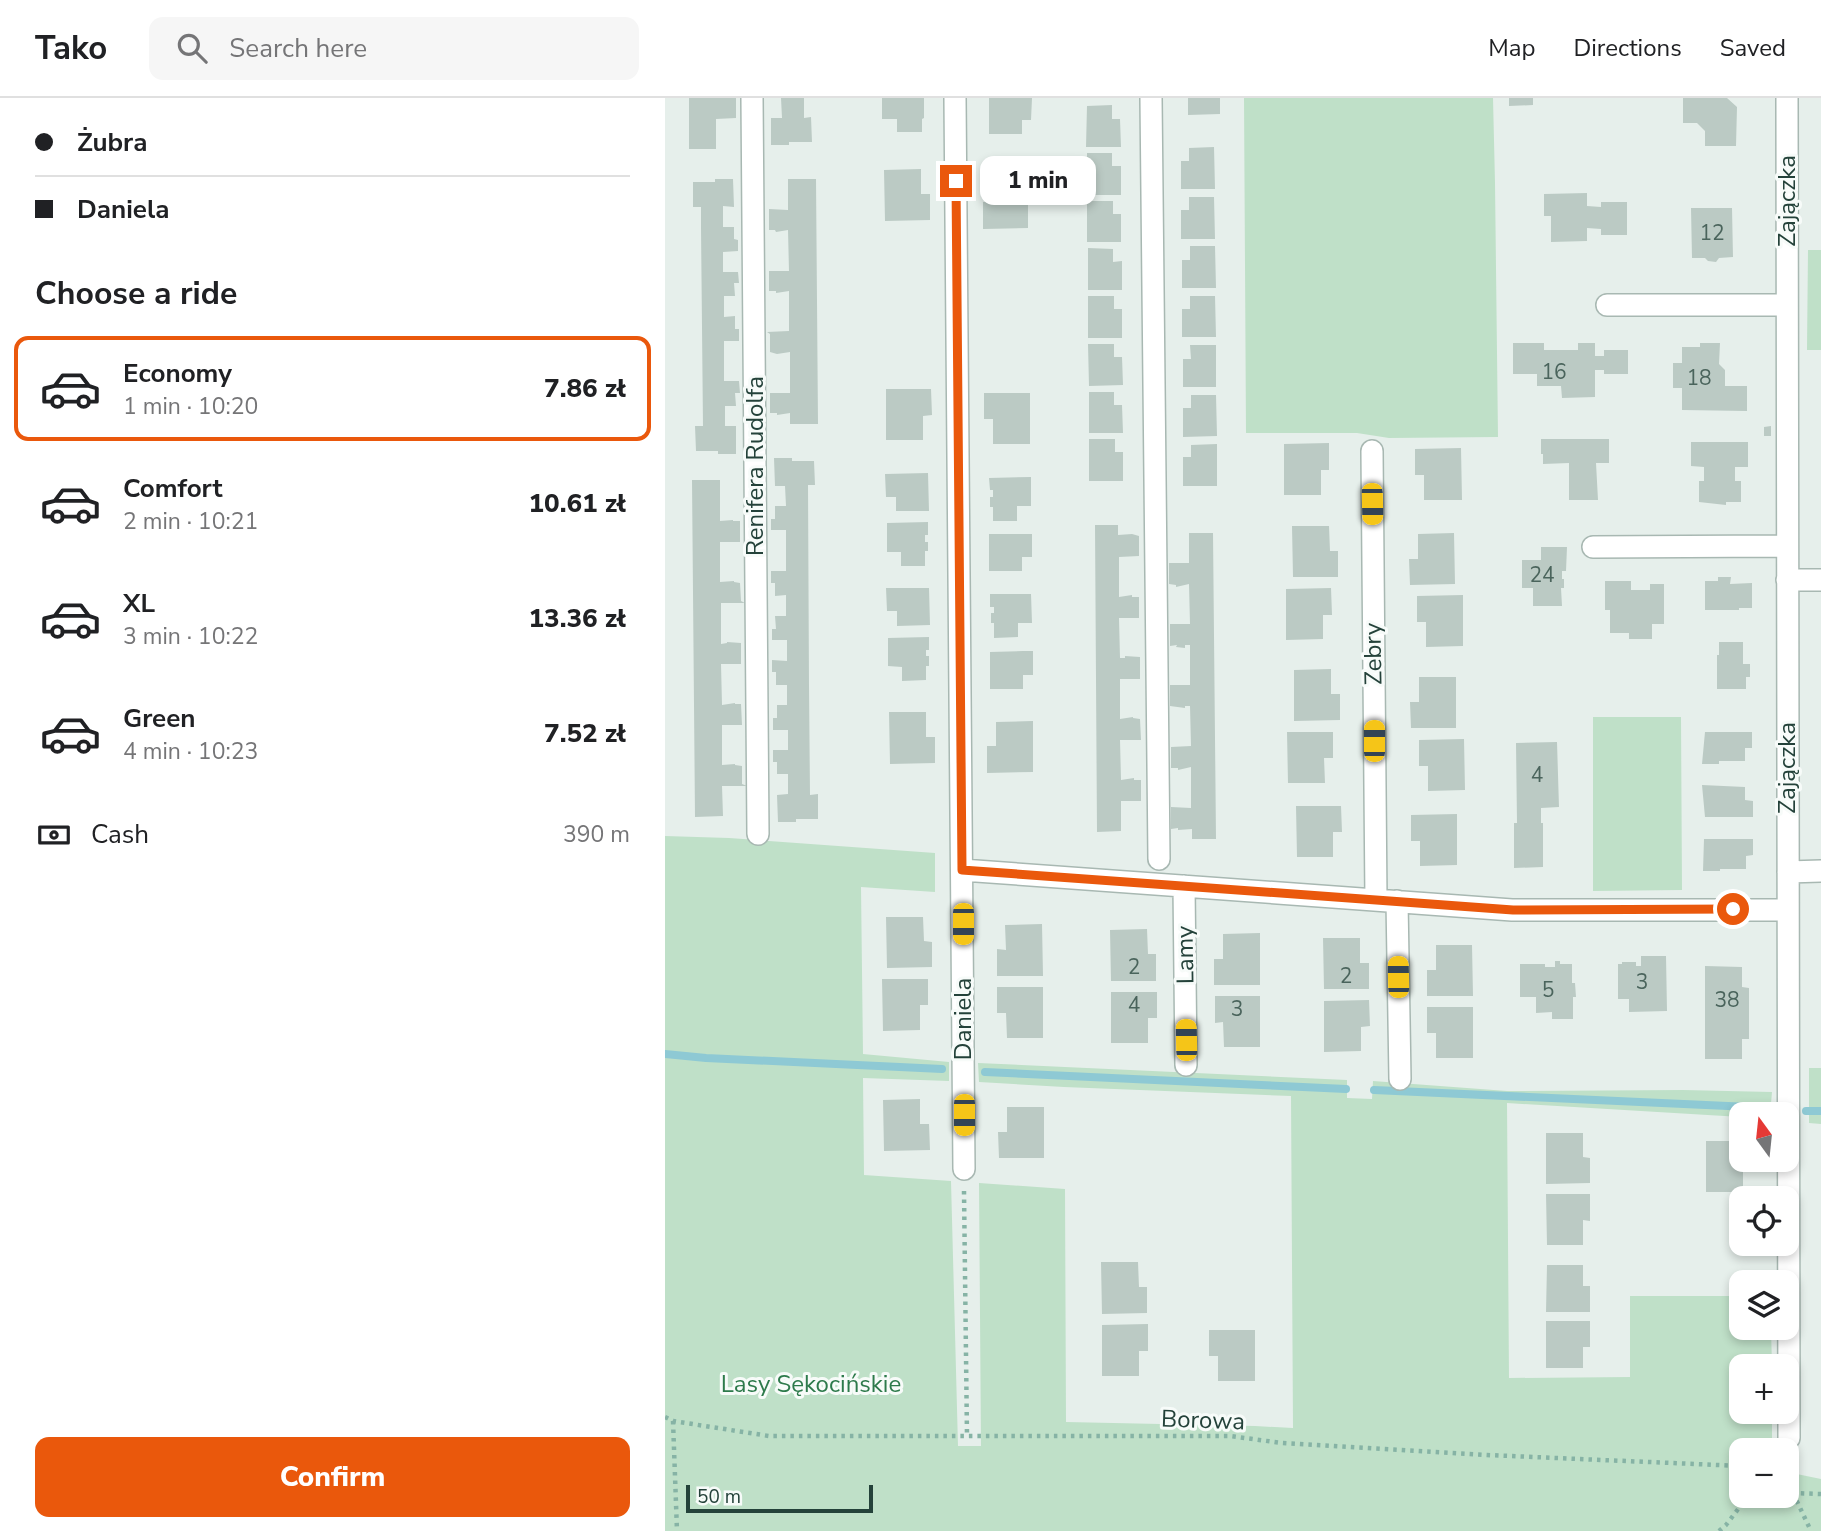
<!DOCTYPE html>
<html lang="en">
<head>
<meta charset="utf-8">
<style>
	body { margin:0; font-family:"Nunito Sans",sans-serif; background:#f6f6f6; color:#202124; height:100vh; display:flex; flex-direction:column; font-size:26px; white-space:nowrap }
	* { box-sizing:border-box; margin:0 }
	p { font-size:23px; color:#757577 }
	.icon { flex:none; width:38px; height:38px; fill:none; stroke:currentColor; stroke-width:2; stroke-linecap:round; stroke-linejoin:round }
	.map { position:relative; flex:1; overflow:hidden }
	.side { display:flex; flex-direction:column; background:#fff; width:665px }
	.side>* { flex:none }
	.banner { display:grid; align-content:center; height:154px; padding:0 35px; background:#fff }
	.needle { width:46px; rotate:345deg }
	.controls { position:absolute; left:1064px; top:1004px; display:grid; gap:14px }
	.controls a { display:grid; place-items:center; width:70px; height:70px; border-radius:14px; background:#fff; box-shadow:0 4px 10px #0003; font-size:35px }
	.scale { position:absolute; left:21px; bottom:18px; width:187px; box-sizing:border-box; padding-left:7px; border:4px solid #24423a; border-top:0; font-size:19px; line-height:24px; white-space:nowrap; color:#24423a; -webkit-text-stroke:5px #f7fbf9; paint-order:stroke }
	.end { position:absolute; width:32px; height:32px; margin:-16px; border:9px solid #ea580c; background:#fff; box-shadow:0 0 0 4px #fff }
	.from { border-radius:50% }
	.bubble { position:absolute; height:49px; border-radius:14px; background:#fff; box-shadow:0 4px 10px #0003; font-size:23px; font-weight:800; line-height:49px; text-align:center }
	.car { position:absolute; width:21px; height:42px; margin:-21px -10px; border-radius:9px; box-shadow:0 0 5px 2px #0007; background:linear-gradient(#f5c518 24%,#345 0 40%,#f5c518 0 76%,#345 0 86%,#f5c518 0) }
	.banner b { display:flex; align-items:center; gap:24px; height:66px; font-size:26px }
	.banner b+b { border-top:2px solid #e0e0e0 }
	.banner i { width:18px; height:18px; background:#202124 }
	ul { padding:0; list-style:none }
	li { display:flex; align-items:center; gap:21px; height:105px; margin:0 14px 10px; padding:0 21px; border:4px solid transparent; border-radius:14px }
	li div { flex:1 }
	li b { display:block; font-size:26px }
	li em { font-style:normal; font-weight:800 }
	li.active { border-color:#ea580c }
	li>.icon { width:63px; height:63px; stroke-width:1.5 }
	h2 { padding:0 35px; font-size:32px; line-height:84px }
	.pay { display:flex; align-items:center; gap:18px; height:77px; padding:0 35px; font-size:26px }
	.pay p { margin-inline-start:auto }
	.cta { display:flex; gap:14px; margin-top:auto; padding:14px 35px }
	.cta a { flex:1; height:80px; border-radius:14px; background:#ea580c; color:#fff; font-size:28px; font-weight:800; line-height:80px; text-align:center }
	header { display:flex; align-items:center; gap:42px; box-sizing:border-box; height:98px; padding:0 35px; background:#fff; border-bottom:2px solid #e0e0e0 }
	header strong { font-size:33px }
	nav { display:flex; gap:38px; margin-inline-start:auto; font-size:24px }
	.search { width:490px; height:63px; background:#f6f6f6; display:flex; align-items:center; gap:18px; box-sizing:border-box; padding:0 24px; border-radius:14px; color:#757577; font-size:26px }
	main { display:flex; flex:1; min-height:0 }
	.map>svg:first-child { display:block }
</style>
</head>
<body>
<header>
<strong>Tako</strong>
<div class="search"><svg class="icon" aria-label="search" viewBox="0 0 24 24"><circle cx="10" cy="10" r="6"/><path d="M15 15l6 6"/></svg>Search here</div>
<nav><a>Map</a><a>Directions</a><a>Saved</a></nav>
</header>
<main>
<section class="side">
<div class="banner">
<b><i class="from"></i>Żubra</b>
<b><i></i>Daniela</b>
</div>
<h2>Choose a ride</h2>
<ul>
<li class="active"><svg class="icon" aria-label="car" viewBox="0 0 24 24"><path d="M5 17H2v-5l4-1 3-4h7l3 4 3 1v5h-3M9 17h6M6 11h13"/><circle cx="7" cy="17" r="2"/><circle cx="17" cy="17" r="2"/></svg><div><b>Economy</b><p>1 min · 10:20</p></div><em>7.86 zł</em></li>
<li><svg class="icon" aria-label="car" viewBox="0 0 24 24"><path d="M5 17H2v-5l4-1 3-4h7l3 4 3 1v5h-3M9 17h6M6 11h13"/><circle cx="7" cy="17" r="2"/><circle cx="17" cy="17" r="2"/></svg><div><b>Comfort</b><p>2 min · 10:21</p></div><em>10.61 zł</em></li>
<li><svg class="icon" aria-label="car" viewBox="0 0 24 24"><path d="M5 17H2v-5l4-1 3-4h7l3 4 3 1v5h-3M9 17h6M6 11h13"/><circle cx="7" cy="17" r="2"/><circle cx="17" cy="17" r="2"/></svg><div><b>XL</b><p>3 min · 10:22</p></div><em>13.36 zł</em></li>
<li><svg class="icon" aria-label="car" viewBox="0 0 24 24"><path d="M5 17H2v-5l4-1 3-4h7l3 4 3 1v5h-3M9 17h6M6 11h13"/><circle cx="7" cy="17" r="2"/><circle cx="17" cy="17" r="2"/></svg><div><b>Green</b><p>4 min · 10:23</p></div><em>7.52 zł</em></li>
</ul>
<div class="pay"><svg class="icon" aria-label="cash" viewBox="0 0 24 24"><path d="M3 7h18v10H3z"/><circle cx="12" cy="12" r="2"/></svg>Cash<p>390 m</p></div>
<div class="cta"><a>Confirm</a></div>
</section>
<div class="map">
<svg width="1156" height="1433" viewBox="0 0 1156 1433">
	<rect width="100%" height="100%" fill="#e6efeb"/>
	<path fill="#bfe0c8" d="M579,0H828L830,85L833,339L724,340L692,335H581Z
		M1143,152H1156V252H1142Z
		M928,619H1016L1017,792L928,793Z
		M0,738L64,740L270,755V794L196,789L198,956L284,964V983L198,980L199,1077L286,1083L293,1348H316L314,1085L400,1091L401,1324L590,1328L628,1330L626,998L399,989L314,984L313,965L682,982V1000L707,1001L708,983L842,993L1018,992L1107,994L1105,1017H1076V1019L842,1005L844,1280L965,1279V1198H1076V1230H1106L1107,1269H1076V1314H1107V1340L1111,1353H1076V1398H1122V1374L1156,1381V1433H0Z
		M1144,970H1156V1026L1144,1025Z"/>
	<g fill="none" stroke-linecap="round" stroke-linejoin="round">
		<path stroke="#8ec9d4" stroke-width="8" d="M0,956L41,960L277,971
			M320,974L681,991
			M709,992L1107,1010
			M1141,1013H1156"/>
	</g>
	<path fill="#bbcac4" d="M24,0H71V20L51,21V51H24Z
		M116,0H139V20L146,19L147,44H124V47H106V20H117Z
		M217,0H259V20L257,21V34H232V21H217Z
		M324,0H367L366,22H357V36H324Z
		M523,0H555V16L523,17Z
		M844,0H868V7L844,8Z
		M1018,0H1062L1072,9L1071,48H1040V33L1032,25H1018Z
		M447,7V21H455L456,49H421L422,8Z
		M549,49L550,91H516V63H524V50Z
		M422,55H447V68H456V97H422Z
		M256,71V96H265V122L220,123L219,72Z
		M326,79H363V130L318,131V104H326Z
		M50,81H68L69,109L58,108V129H69V141L73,142V153L58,154V174H73L74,185H69L70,198H59V219L70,218V231H74V243H59V283H74L75,295H70L71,308H60V328H71V356H53V353H31L30,328H38L36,129V109H28V84H50Z
		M123,81H151L153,326H125V315L112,317V315H105V295H125V254L112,256L105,254V236L102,234L124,233V193L111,195V193H104V173H124L123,132L111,134L110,132H104V111L123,112Z
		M922,95V108L936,109V104H962V137H936V131L922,130V143L886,144V118H879V96Z
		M524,99H549L550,141H516V112H524Z
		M422,103H448V116H456V144H422Z
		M1026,110H1067L1068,159L1054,160L1051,164L1043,163L1040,160H1027Z
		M525,148H550L551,190H517V162H525Z
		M423,150L448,151V164L457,163V192H423Z
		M423,198H449V211H457V240H423Z
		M525,198H550L551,239H517V211H525Z
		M848,245H879V252H913V245H930V258H939V252H963V276H939V272H930V299L897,300L896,288H872V276H848Z
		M1035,245H1055L1054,266L1060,272V288H1082V313L1017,312V290H1008V265H1017V249H1035Z
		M423,246H449V259H457L458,287L424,288Z
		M525,247H551V289H518V261H526Z
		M221,291H266L267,317L258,318V342H221Z
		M424,294H449V307H457L458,335H424Z
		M319,295H365V346H328V321H319Z
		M526,297H551L552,338L518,339V310H526Z
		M1106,328V338H1099V329Z
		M424,341H450V354H458V383H424Z
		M876,341H944V365H931L933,402H904V365L878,366V356H876Z
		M1026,344H1083V369H1070V383H1076V404H1061V407L1034,404V383H1039V369L1026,368Z
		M664,345V372H656V397H619V346Z
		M552,346V388H518V359H526V347Z
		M796,350L797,402H759V377H750V351Z
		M109,360H127V363H149L150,387H143L144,587L145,697L153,696V721H131V724H113L112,697L123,696V676H112V664H108V652H123V632H108V620H112V607H122V587H111V574H107V562L122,563V542H107V531H111L110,518H121V497L110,498V485H106V473H121V432H106V421H110V408H121L120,388H110Z
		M263,375L264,413H231V399H221L220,376Z
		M366,379V408H352V423H328V409H325V399H328V392H325L324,380Z
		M27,382H55V423L68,422V423H75V444H55V484L69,483V484L75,485L76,503L80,505H56V546L62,545V544L76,545V566H56L57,607L70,605V606H76L77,627H57V667L70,666V667L77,668V686L82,688H57L58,718L30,719Z
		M263,424V437H260V444H263V453H260V468H236V454H222V425Z
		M430,427H453V437L467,436L474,438V458L454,459V499L467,497V499H474V520H454L455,560H460V558L475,559V581H455V621L468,619V620L475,621L476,642H455L456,682L469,680V682H476V703H456V733L432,734Z
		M627,428H664L665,453H673V479H628Z
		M524,435H548L551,741H527V731L513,732V730L506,731V709L526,710V669L513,672V670H506V649L526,648L525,608H520V610L505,608V587H525V547H520V550L511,549L512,547L505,548V526H525L524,486L511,489V487L504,486V465H524Z
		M789,435L790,486L745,487L744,461H753V436Z
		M324,436H367V459H357V473H324Z
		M876,449H902L901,473H897V481H899V490H896L897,508H868V490H857V462H876Z
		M1053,479H1066L1065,486L1087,485V510H1074V512H1040V483H1053Z
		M940,483H966V492H985V486H999V526H987V541H964V535H945V512H940Z
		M221,490H264L265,527L232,528V513H222Z
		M666,490L667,517H658V541L621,542V491Z
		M325,496H366L367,525H353V539L329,540V525H326V515H329V509H325Z
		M798,497V548L761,549V524H752V498Z
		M264,539V552H261V558H264V568H261V582L237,583V569L223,568V540Z
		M1054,544H1078V566H1085V579H1081V591H1052V557H1054Z
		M358,553H368V577H358V591H325V554Z
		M666,571V596H675V622L629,623V572Z
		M754,579H791V630H746L745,604H754Z
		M224,614H261V639H270V665L225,666Z
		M368,623V674L322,675V648H331V624Z
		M622,634H668V660H659L660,685H623Z
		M1040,634H1087V650H1080V663H1054V666H1037Z
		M799,641L800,692L763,693V668H754V642Z
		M892,644L894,709L876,710V725H878V769L849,770V725H852L851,645Z
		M1037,687L1080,689V702L1088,703V719H1040Z
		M631,708H676L677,734H668V759H632Z
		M792,716V767L755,768V743H746V717Z
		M1039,741H1088V757L1081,758V771H1055V773H1038Z
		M221,819H258L259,843L267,844V869L222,870Z
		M377,826L378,878H332V851L341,852L340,827Z
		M482,831L483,856H491V883H446L445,832Z
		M595,835V887H549V861H558V836Z
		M658,840H695V865H704V891H659Z
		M771,847H807L808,898H762V872H771Z
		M976,858H1001L1002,913L964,914V901H953V866H957V864H971V868H976Z
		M890,863H895V866H907V885H910L911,899H908V921H887V914L871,915V899H855V866H880V869H890Z
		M1040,868L1077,869V889L1084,890V941H1077V961H1040Z
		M217,881H263V907H255V932L218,933Z
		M332,889H378V940H342L341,915H332Z
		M446,894H492V920H483V945H446Z
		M550,898H595V949H559L558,924L550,925Z
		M704,902L705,928L696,929V953L659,954V903Z
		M762,909H808V960H771V935H762Z
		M255,1001V1026H264L265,1052L219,1053L218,1002Z
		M342,1009H379V1060H334L333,1034H342Z
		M881,1035H918V1059L925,1060V1085L881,1086Z
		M1041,1043H1076V1062H1085V1069H1078V1094H1041Z
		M881,1096H925V1123L918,1122V1147H882Z
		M436,1164H473L474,1189H482V1215L437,1216Z
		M882,1167H918V1188H925V1214H881Z
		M881,1223H925V1249H918V1270H881Z
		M483,1226V1253H474V1278H437V1227Z
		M544,1232H590V1283H553V1258H544Z"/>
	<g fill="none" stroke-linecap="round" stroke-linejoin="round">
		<g stroke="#a8b8b2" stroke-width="24">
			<path id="minor" d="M87,0L93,736
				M290,0L299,1071
				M486,0L494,761
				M1122,0L1124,1340
				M942,207H1121
				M707,353L711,802
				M928,449L1122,448
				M1122,482H1156
				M297,772L847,812H1122
				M1123,774L1156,773
				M519,788L521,967
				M732,803L735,981"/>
		</g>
		<path stroke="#86b3a5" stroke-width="4.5" stroke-dasharray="3.5 5" stroke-linecap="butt" d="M299,1093L302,1338
			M0,1319L8,1323L104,1338H565L617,1345L822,1357L1076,1368
			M8,1323L12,1433
			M1122,1388L1128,1395L1156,1396
			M1128,1395L1146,1433
			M1054,1433L1061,1427L1083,1398"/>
		<use href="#minor" stroke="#fff" stroke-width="21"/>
	</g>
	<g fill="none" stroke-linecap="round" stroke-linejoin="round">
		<path stroke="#ea580c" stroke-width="9" d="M291,83L297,772L848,812L1068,811"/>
	</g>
	<g text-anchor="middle" stroke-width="6" stroke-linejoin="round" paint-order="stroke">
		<g font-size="21" fill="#4a645c">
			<text x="1047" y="142">12</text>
			<text x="889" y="281">16</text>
			<text x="1034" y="287">18</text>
			<text x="877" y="484">24</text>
			<text x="872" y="684">4</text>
			<text x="469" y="876">2</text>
			<text x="681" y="885">2</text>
			<text x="977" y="891">3</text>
			<text x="883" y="899">5</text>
			<text x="1062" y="909">38</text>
			<text x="469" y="914">4</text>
			<text x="572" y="918">3</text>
		</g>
		<g font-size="24" fill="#24423a" stroke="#f7fbf9">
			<text transform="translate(1122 103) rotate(-90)" y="8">Zajączka</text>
			<text transform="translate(90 368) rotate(-90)" y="8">Renifera Rudolfa</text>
			<text transform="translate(708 556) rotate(-91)" y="8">Zebry</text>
			<text transform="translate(1122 670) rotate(-90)" y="8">Zajączka</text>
			<text transform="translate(520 857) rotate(-91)" y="8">Lamy</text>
			<text transform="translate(298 921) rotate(-90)" y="8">Daniela</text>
			<text transform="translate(538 1322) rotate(2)" y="8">Borowa</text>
		</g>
		<g font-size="24" fill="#2d7a4b" stroke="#f7fbf9">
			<text x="146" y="1294">Lasy Sękocińskie</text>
		</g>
	</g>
</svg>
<div class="controls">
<a><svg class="needle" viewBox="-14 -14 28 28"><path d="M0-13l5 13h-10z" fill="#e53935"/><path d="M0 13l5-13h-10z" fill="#757577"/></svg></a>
<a><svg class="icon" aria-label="locate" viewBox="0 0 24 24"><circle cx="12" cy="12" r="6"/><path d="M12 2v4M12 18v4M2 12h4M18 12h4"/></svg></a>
<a><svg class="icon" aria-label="layers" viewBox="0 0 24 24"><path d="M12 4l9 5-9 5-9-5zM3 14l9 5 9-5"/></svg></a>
<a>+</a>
<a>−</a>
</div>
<div class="scale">50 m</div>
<i class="end from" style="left:1068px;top:811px"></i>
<i class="end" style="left:291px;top:83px"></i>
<div class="bubble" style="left:315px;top:58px;width:116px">1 min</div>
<i class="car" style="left:707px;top:406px;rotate:179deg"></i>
<i class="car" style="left:709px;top:643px;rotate:0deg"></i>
<i class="car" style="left:298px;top:826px;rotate:180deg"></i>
<i class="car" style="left:733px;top:879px;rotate:359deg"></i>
<i class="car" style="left:521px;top:942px;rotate:359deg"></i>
<i class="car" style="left:299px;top:1017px;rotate:180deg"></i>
</div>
</main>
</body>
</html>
